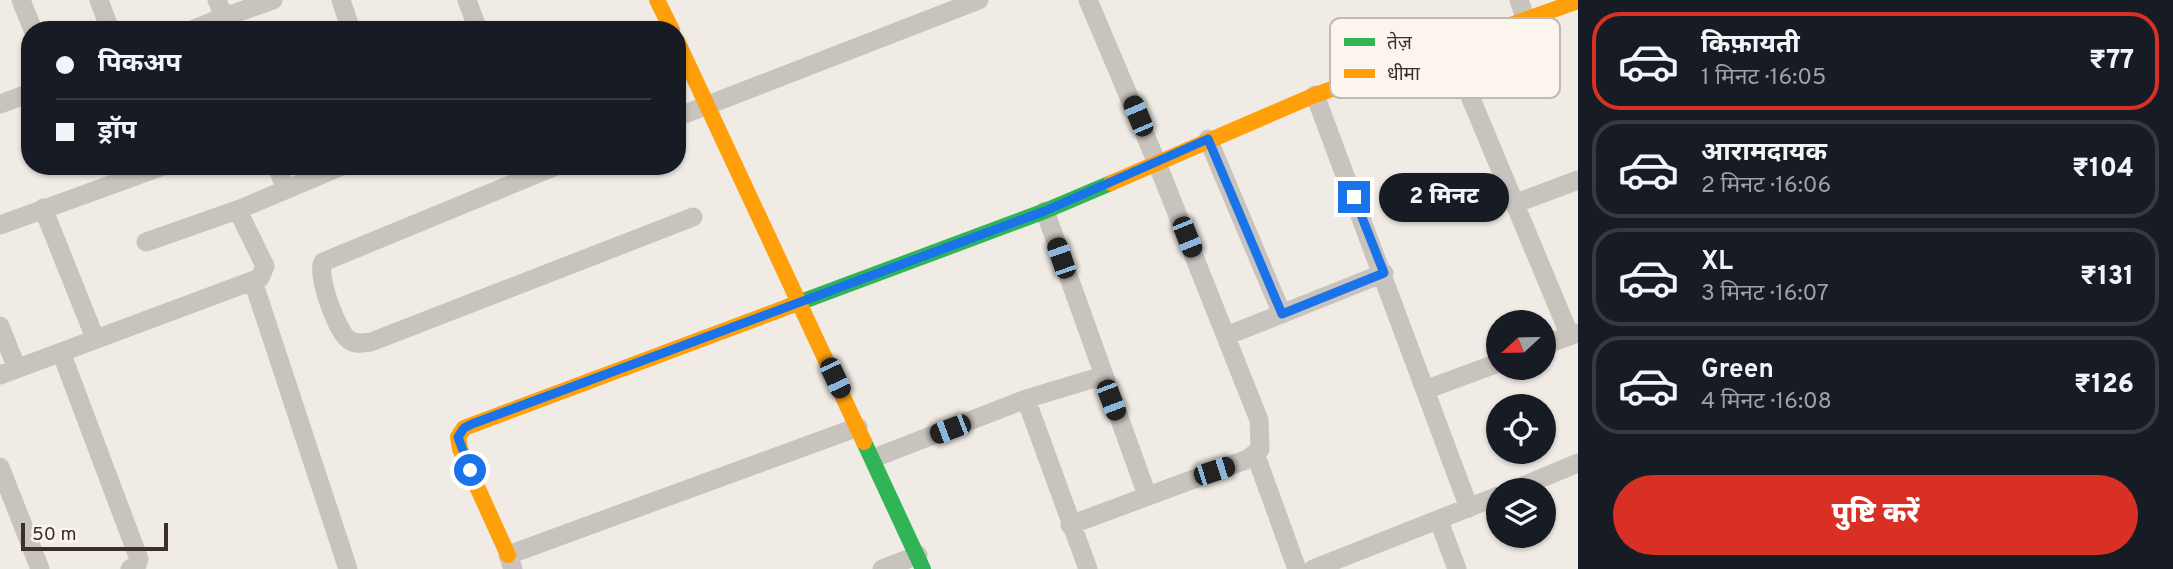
<!DOCTYPE html>
<html lang="hi">
<head>
<meta charset="utf-8">
<style>
	body { margin:0; font-family:Overpass,"Noto Sans Devanagari",sans-serif; background:#20242c; color:#f1f3f6; height:100vh; display:flex; flex-direction:column; font-size:26px; white-space:nowrap }
	* { box-sizing:border-box; margin:0 }
	p { font-size:23px; color:#9ea1a6 }
	.icon { flex:none; width:38px; height:38px; fill:none; stroke:currentColor; stroke-width:2; stroke-linecap:round; stroke-linejoin:round }
	.map { position:relative; flex:1; overflow:hidden }
	.side { display:flex; flex-direction:column; background:#171b24; width:595px }
	.side>* { flex:none }
	.hud { position:absolute; left:21px; top:21px; width:665px; height:154px; border-radius:28px; box-shadow:0 2px 5px #0004; display:grid; align-content:center; height:154px; padding:0 35px; background:#171b24 }
	.needle { width:46px; rotate:248deg }
	.buttons { position:absolute; left:1486px; top:310px; display:grid; gap:14px }
	.buttons a { display:grid; place-items:center; width:70px; height:70px; border-radius:50%; background:#171b24; box-shadow:0 2px 5px #0004; font-size:35px }
	.scale { position:absolute; left:21px; bottom:18px; width:147px; box-sizing:border-box; padding-left:7px; border:4px solid #3b302b; border-top:0; font-size:19px; line-height:24px; white-space:nowrap; color:#3b302b; -webkit-text-stroke:5px #fbf5ee; paint-order:stroke }
	.end { position:absolute; width:32px; height:32px; margin:-16px; border:9px solid #1a73e8; background:#fff; box-shadow:0 0 0 4px #fff }
	.from { border-radius:50% }
	.bubble { position:absolute; height:49px; border-radius:24px; background:#171b24; box-shadow:0 2px 5px #0004; font-size:23px; font-weight:800; line-height:49px; text-align:center }
	.car { position:absolute; width:21px; height:42px; margin:-21px -10px; border-radius:9px; box-shadow:0 0 5px 2px #0007; background:linear-gradient(#222 24%,#8ab4d8 0 40%,#222 0 76%,#8ab4d8 0 86%,#222 0) }
	.hud b { display:flex; align-items:center; gap:24px; height:66px; font-size:26px }
	.hud b+b { border-top:2px solid #363941 }
	.hud i { width:18px; height:18px; background:#f1f3f6 }
	ul { padding:12px 0 0; list-style:none }
	li { display:flex; align-items:center; gap:21px; height:98px; margin:0 14px 10px; padding:0 21px; border:4px solid #363941; border-radius:28px }
	li div { flex:1 }
	li b { display:block; font-size:26px }
	li em { font-style:normal; font-weight:800 }
	li.selected { border-color:#d93025 }
	li>.icon { width:63px; height:63px; stroke-width:1.5 }
	.cta { display:flex; gap:14px; margin-top:auto; padding:14px 35px }
	.cta a { flex:1; height:80px; border-radius:42px; background:#d93025; color:#fff; font-size:28px; font-weight:800; line-height:80px; text-align:center }
	main { display:flex; flex:1; min-height:0 }
	.map>svg:first-child { display:block }
</style>
</head>
<body>
<main>
<div class="map">
<svg width="1578" height="569" viewBox="0 0 1578 569">
	<rect width="100%" height="100%" fill="#f0ebe5"/>
	<g fill="none" stroke-linecap="round" stroke-linejoin="round">
		<path stroke="#c9c3be" stroke-width="19" d="M21,0L33,30
			M99,0L110,30
			M217,0L224,17L273,0
			M341,0L351,30
			M467,0L478,30
			M1519,0L1526,20
			M191,30L224,17L228,30
			M1449,46L1570,336
			M1315,95L1469,508
			M0,104L30,93
			M677,117L979,0
			M1208,139L1282,314
			M277,166L285,188
			M556,166L323,262C316,274 337,332 349,340C356,345 363,343 371,342L693,217
			M1514,204L1578,180
			M43,208L95,338
			M1045,211L1147,495
			M0,225L163,166
			M146,242L240,209
			M253,281L348,569
			M0,326L17,369
			M1226,336L1384,273
			M1544,345L1578,333
			M61,352L139,559L137,565L130,569
			M0,375L260,278L265,266L240,215V209L342,166
			M1425,390L1498,363
			M1026,399L1088,569
			M1256,456L1297,569
			M874,458L1026,399L1102,376
			M0,467L40,569
			M1513,490L1578,463
			M1439,521L1457,569
			M1070,525L1248,459L1260,449L1259,420L1157,163L1088,0
			M513,569L508,555L858,427
			M882,569L918,555
			M1313,569L1498,496"/>
		<path stroke="#30b455" stroke-width="16" d="M790,306L1045,211L1111,183
			M864,442L923,569"/>
		<path stroke="#ff9f0a" stroke-width="16" d="M657,0L672,30
			M677,41L864,442
			M1111,183L1315,95L1578,1
			M508,555L460,449L458,437L464,428L790,306"/>
	</g>
	<g fill="none" stroke-linecap="round" stroke-linejoin="round">
		<path stroke="#1a73e8" stroke-width="9" d="M470,470L458,437L464,428L472,424L1045,211L1208,139L1282,314L1384,273L1354,197"/>
	</g>
	<rect x="1330" y="18" width="230" height="80" rx="10" fill="#fbf5ee" stroke="#c1bab4" stroke-width="2"/>
	<rect x="1344" y="38" width="31" height="8" fill="#30b455"/>
	<rect x="1344" y="69" width="31" height="9" fill="#ff9f0a"/>
	<g font-size="19" fill="#3b302b">
		<text x="1387" y="49">तेज़</text>
		<text x="1387" y="80">धीमा</text>
	</g>
</svg>
<div class="buttons">
<a><svg class="needle" viewBox="-14 -14 28 28"><path d="M0-13l5 13h-10z" fill="#e53935"/><path d="M0 13l5-13h-10z" fill="#9ea1a6"/></svg></a>
<a><svg class="icon" aria-label="locate" viewBox="0 0 24 24"><circle cx="12" cy="12" r="6"/><path d="M12 2v4M12 18v4M2 12h4M18 12h4"/></svg></a>
<a><svg class="icon" aria-label="layers" viewBox="0 0 24 24"><path d="M12 4l9 5-9 5-9-5zM3 14l9 5 9-5"/></svg></a>
</div>
<div class="scale">50 m</div>
<i class="end from" style="left:470px;top:470px"></i>
<i class="end" style="left:1354px;top:197px"></i>
<div class="bubble" style="left:1379px;top:173px;width:130px">2 मिनट</div>
<i class="car" style="left:1138px;top:116px;rotate:337deg"></i>
<i class="car" style="left:1187px;top:237px;rotate:158deg"></i>
<i class="car" style="left:1061px;top:258px;rotate:341deg"></i>
<i class="car" style="left:835px;top:378px;rotate:155deg"></i>
<i class="car" style="left:1111px;top:400px;rotate:159deg"></i>
<i class="car" style="left:950px;top:429px;rotate:249deg"></i>
<i class="car" style="left:1214px;top:471px;rotate:72deg"></i>
<div class="hud">
<b><i class="from"></i>पिकअप</b>
<b><i></i>ड्रॉप</b>
</div>
</div>
<section class="side">
<ul>
<li class="selected"><svg class="icon" aria-label="car" viewBox="0 0 24 24"><path d="M5 17H2v-5l4-1 3-4h7l3 4 3 1v5h-3M9 17h6M6 11h13"/><circle cx="7" cy="17" r="2"/><circle cx="17" cy="17" r="2"/></svg><div><b>किफ़ायती</b><p>1 मिनट · 16:05</p></div><em>₹77</em></li>
<li><svg class="icon" aria-label="car" viewBox="0 0 24 24"><path d="M5 17H2v-5l4-1 3-4h7l3 4 3 1v5h-3M9 17h6M6 11h13"/><circle cx="7" cy="17" r="2"/><circle cx="17" cy="17" r="2"/></svg><div><b>आरामदायक</b><p>2 मिनट · 16:06</p></div><em>₹104</em></li>
<li><svg class="icon" aria-label="car" viewBox="0 0 24 24"><path d="M5 17H2v-5l4-1 3-4h7l3 4 3 1v5h-3M9 17h6M6 11h13"/><circle cx="7" cy="17" r="2"/><circle cx="17" cy="17" r="2"/></svg><div><b>XL</b><p>3 मिनट · 16:07</p></div><em>₹131</em></li>
<li><svg class="icon" aria-label="car" viewBox="0 0 24 24"><path d="M5 17H2v-5l4-1 3-4h7l3 4 3 1v5h-3M9 17h6M6 11h13"/><circle cx="7" cy="17" r="2"/><circle cx="17" cy="17" r="2"/></svg><div><b>Green</b><p>4 मिनट · 16:08</p></div><em>₹126</em></li>
</ul>
<div class="cta"><a>पुष्टि करें</a></div>
</section>
</main>
</body>
</html>
